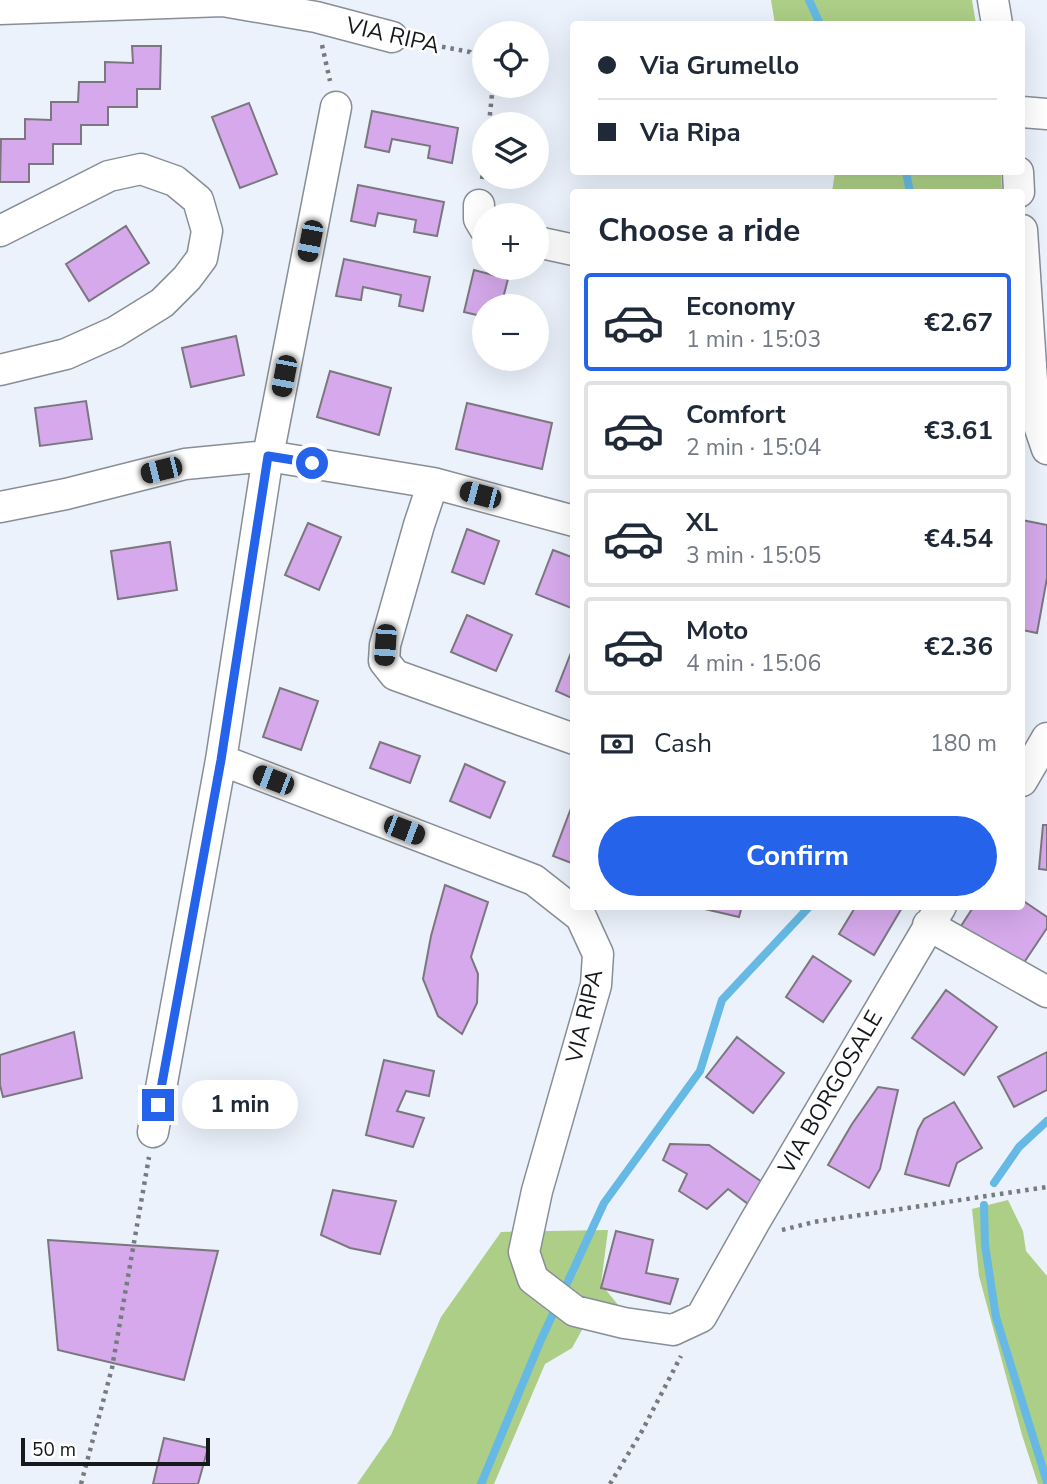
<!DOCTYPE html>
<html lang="en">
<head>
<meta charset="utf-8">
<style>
	body { margin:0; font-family:"Nunito Sans",sans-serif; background:#f2f2f3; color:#1f2937; height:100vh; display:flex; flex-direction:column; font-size:26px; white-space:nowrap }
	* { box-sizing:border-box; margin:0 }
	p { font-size:23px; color:#747a83 }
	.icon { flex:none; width:38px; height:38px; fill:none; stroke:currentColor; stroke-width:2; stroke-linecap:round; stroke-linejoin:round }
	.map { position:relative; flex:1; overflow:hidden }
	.panel { position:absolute; left:570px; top:189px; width:455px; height:721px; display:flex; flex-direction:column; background:#fff; border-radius:7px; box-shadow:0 7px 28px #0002 }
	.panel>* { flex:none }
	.top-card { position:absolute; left:570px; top:21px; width:455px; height:154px; border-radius:7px; box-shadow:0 7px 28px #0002; display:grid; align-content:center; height:154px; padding:0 28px; background:#fff }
	.buttons { position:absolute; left:472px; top:21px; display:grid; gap:14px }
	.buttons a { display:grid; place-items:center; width:77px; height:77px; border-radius:50%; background:#fff; box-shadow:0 7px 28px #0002; font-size:35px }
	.scale { position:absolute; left:21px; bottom:18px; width:189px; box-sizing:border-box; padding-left:7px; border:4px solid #16191c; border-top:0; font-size:19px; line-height:24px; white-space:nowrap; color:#16191c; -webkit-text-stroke:5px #fff; paint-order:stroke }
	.end { position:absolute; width:32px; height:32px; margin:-16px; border:9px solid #2563eb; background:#fff; box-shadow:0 0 0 4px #fff }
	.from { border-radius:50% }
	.bubble { position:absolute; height:49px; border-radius:24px; background:#fff; box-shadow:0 7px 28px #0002; font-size:23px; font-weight:700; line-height:49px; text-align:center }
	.car { position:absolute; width:21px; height:42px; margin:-21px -10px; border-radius:9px; box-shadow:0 0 5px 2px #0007; background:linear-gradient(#222 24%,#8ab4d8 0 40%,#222 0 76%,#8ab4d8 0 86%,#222 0) }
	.top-card b { display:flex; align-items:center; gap:24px; height:66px; font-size:26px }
	.top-card b+b { border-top:2px solid #e0e1e3 }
	.top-card i { width:18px; height:18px; background:#1f2937 }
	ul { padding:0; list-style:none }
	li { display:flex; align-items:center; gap:21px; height:98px; margin:0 14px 10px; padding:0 14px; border:4px solid #e0e1e3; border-radius:7px }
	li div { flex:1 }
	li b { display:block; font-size:26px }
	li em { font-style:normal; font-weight:700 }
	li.current { border-color:#2563eb }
	li>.icon { width:63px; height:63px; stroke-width:1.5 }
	h2 { padding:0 28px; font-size:32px; line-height:84px }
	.pay { display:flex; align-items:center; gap:18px; height:77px; padding:0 28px; font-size:26px }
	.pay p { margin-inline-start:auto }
	.button { display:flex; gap:14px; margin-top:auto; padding:14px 28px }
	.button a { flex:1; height:80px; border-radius:42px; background:#2563eb; color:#fff; font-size:28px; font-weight:700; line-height:80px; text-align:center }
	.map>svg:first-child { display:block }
</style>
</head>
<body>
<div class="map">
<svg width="1047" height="1484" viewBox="0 0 1047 1484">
	<rect width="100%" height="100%" fill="#ebf2fb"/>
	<path fill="#acce86" d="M771,0H972L976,24H775Z
		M835,172H1001L1002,192H832Z
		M1008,1200L1023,1231L1026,1251L1047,1276V1484H1038L1022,1435L979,1276L972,1209Z
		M608,1230L601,1284L641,1333L583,1328L572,1348L545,1364L494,1484H357L391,1435L441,1317L501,1232Z"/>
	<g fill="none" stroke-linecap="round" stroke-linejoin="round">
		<path stroke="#65b9e4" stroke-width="8" d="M809,0L820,24
			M906,172L910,192
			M994,1183L1019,1147L1047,1121
			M984,1205L985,1245L996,1317L1047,1482
			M481,1484L540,1342L604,1203L700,1071L722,1000L810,906"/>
	</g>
	<path fill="#d5a9eb" stroke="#7c777f" stroke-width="2" d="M132,46H161L160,89H137V107H108V125H81V144H53V164H29V182H0L1,139H25V119L51,120V102H78L79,82H105V62L133,63Z
		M249,103L277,174L240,188L212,117Z
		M372,111L458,128L452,163L428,158L430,146L392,139L389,152L365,147Z
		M358,185L444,202L437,236L414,232L416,220L378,213L375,226L351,221Z
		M126,226L149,263L89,301L66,264Z
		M344,259L430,277L423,311L399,306L401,295L363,287L361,300L336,296Z
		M474,270L508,279L501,306H485V317L464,312Z
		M236,336L244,375L191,387L182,348Z
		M330,371L391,388L379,435L317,417Z
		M86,401L92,439L40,446L35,408Z
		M467,403L552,423L542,469L456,449Z
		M1022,520L1047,525V578L1037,633L1022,630Z
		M308,523L341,537L319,590L285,575Z
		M467,529L499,541L484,584L452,572Z
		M170,542L177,590L118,599L111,551Z
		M553,550L574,558V609L536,594Z
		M467,615L512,635L496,671L451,652Z
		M574,645V699L556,691Z
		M280,688L318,701L301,750L263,737Z
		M380,742L420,756L410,783L370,768Z
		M465,764L505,782L490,818L450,801Z
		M573,803H574V864L553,856Z
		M1043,825H1047V870L1039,869Z
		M445,885L488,902L471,957L478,974L477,1003L462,1034L438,1016L423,979L431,936Z
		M1022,900L1047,917V928L1021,967L961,926L974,906H1022Z
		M692,906H742L739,917Z
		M856,906H903L874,955L839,934Z
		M813,956L851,981L823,1022L786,997Z
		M946,990L997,1027L964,1075L912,1038Z
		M74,1032L82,1078L3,1097L0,1085V1055Z
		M737,1037L784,1073L753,1113L706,1077Z
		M1047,1052V1090L1014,1107L998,1077Z
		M384,1060L434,1071L429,1096L406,1091L397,1111L424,1118L413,1147L366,1135Z
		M878,1087L898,1090L880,1169L869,1188L828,1165L852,1124Z
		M954,1102L982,1148L957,1163L949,1186L905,1174L918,1130L924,1119Z
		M670,1144L709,1145L762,1182L748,1204L728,1189L707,1209L679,1191L687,1174L663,1160Z
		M333,1190L396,1201L380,1254L350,1248L321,1235Z
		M616,1231L653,1240L646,1273L678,1279L670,1304L601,1288Z
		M48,1240L218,1251L184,1380L58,1350Z
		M164,1438L208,1448L198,1484H153Z"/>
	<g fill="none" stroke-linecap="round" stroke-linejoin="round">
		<g stroke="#888e96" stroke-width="33">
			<path id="minor" d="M993,0L997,24
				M0,9L223,1L316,17L392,37
				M1022,112L1047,114
				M1018,172L1019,192
				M479,205V219L485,229
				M1022,230L1034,411L1047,449
				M0,231L109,176L141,169L175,181L198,200L207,231L202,258L187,278L162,303L115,332L66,354L0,370
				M537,242L574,250
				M433,483L419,525L385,645L384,661L395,675L574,739
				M0,507L66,494L185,464L268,456L433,483L574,521
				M221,760L534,880L581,917L598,954L596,985L537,1191L524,1252L533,1279L575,1311L624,1323L673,1330L701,1317L754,1223L941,906
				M1022,781L1047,738
				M928,925L1047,992
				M153,1132L221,760L268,456L336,107"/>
		</g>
		<path stroke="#767b80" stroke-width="4.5" stroke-dasharray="3.5 5" stroke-linecap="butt" d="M417,42L470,52L485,70
			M322,45L330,81
			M489,124L492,94L489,86
			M482,179L485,159
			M782,1230L814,1222L1047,1187
			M81,1484L112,1368L149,1157
			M610,1484L642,1431L681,1356"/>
		<use href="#minor" stroke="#fff" stroke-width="30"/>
	</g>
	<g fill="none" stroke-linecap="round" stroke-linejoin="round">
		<path stroke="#2563eb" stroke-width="9" d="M158,1105L221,760L268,456L312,463"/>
	</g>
	<g text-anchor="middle" stroke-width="5" stroke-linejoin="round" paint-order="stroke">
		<g font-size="23" fill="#16191c" stroke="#fff">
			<text transform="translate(393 35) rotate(13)" y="8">VIA RIPA</text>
			<text transform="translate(584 1016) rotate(-77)" y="8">VIA RIPA</text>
			<text transform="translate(830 1092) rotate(-60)" y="8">VIA BORGOSALE</text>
		</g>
	</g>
</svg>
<div class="buttons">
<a><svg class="icon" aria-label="locate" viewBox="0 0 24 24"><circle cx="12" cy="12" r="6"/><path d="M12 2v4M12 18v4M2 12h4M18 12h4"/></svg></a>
<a><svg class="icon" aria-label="layers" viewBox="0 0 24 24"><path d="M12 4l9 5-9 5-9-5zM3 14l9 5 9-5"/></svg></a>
<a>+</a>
<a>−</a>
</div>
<div class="scale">50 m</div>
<i class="end from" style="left:312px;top:463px"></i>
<i class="end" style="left:158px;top:1105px"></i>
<div class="bubble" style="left:182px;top:1080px;width:116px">1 min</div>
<i class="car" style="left:310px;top:241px;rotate:191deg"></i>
<i class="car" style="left:284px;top:376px;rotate:191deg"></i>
<i class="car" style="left:161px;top:470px;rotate:256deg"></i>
<i class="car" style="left:480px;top:495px;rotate:285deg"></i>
<i class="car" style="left:385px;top:645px;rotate:184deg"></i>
<i class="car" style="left:273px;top:780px;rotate:291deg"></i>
<i class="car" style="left:404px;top:830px;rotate:111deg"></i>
<div class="top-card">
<b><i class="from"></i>Via Grumello</b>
<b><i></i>Via Ripa</b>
</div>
<section class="panel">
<h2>Choose a ride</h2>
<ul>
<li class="current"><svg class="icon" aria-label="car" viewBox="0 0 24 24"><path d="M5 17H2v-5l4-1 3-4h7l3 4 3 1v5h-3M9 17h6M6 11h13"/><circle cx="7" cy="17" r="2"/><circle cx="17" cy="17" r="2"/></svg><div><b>Economy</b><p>1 min · 15:03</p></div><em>€2.67</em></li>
<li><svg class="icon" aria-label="car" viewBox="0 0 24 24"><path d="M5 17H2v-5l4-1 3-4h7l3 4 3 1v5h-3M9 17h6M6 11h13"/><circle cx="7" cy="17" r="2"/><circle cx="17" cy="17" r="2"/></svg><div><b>Comfort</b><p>2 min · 15:04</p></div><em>€3.61</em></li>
<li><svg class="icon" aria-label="car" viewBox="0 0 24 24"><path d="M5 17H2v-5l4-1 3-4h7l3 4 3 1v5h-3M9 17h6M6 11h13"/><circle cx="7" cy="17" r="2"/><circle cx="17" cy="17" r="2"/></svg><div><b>XL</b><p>3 min · 15:05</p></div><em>€4.54</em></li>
<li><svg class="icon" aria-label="car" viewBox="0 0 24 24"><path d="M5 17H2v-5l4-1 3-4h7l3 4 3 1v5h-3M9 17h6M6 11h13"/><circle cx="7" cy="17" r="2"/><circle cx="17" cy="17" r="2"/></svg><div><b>Moto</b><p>4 min · 15:06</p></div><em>€2.36</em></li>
</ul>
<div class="pay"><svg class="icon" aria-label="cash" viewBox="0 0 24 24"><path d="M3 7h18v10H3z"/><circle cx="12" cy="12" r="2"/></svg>Cash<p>180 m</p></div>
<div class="button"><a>Confirm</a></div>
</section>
</div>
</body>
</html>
